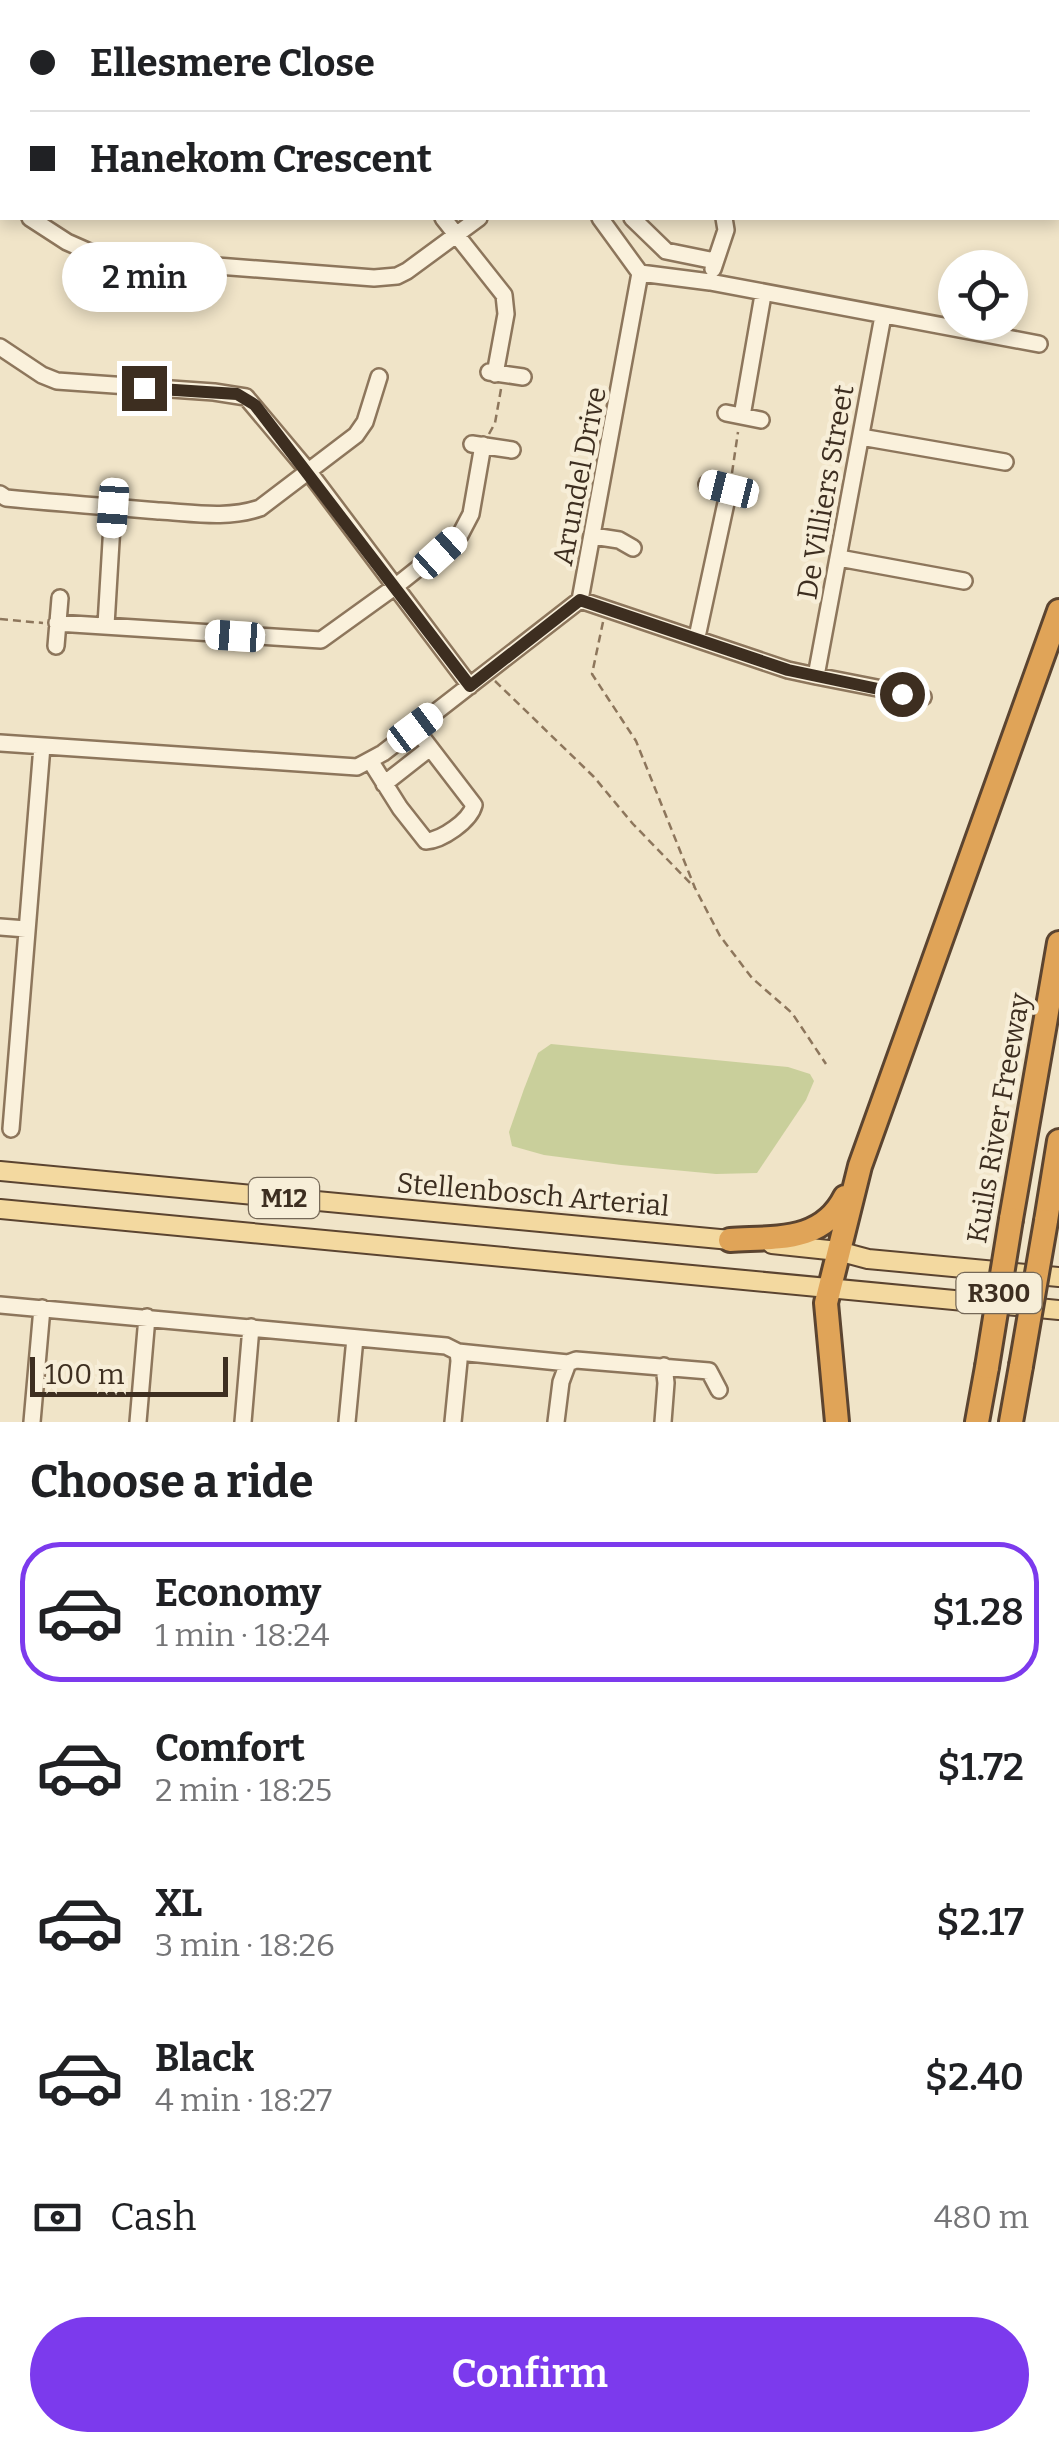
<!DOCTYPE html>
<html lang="en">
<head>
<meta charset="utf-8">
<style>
	body { margin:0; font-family:Bitter,serif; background:#f2f2f2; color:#202124; height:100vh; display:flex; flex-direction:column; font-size:38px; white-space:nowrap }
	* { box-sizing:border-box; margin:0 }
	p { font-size:32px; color:#757577 }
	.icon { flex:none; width:55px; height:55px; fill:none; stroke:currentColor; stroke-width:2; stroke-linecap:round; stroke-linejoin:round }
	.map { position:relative; height:1422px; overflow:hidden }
	.drawer { display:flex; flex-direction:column; background:#fff; flex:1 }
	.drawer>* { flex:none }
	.guide { position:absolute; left:0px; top:0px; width:1060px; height:220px; box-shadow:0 5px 15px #0003; display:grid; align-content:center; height:220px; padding:0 30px; background:#fff }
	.buttons { position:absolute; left:938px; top:250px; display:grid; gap:20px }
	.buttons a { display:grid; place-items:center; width:90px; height:90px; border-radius:50%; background:#fff; box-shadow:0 5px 15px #0003; font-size:50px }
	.scale { position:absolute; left:30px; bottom:25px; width:198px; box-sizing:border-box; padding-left:10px; border:5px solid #3d2e20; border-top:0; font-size:28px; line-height:35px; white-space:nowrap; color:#3d2e20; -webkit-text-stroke:8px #f7eed8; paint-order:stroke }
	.end { position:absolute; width:45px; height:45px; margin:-22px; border:12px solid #3d2e20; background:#fff; box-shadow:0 0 0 5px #fff }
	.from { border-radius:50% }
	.bubble { position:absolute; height:70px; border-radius:35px; background:#fff; box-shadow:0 5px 15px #0003; font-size:32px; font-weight:600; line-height:70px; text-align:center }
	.car { position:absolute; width:30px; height:60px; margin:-30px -15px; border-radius:12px; box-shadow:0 0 8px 2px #0007; background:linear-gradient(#fff 24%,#345 0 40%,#fff 0 76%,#345 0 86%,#fff 0) }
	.guide b { display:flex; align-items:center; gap:35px; height:95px; font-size:38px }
	.guide b+b { border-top:2px solid #e0e0e0 }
	.guide i { width:25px; height:25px; background:#202124 }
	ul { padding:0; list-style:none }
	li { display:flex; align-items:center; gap:30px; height:140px; margin:0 20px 15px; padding:0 10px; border:5px solid transparent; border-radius:40px }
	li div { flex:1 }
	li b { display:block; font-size:38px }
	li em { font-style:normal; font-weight:600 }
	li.selected { border-color:#7c3aed }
	li>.icon { width:90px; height:90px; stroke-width:1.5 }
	h2 { padding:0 30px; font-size:45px; line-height:120px }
	.pay { display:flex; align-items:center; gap:25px; height:110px; padding:0 30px; font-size:38px }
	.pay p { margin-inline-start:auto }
	.primary-button { display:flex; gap:20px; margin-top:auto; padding:20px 30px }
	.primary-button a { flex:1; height:115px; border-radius:60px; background:#7c3aed; color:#fff; font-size:40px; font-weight:600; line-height:115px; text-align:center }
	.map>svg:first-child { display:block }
</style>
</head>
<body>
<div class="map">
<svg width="1059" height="1422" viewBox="0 0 1059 1422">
	<rect width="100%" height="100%" fill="#f0e4c8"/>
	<path fill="#c9cf9b" d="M551,1044L788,1067L810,1074L814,1081L806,1100L757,1173L716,1174L621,1165L544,1155L512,1146L509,1132L524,1089L538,1053Z"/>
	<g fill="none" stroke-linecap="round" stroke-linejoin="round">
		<g stroke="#8d765c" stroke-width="20">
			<path id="minor" d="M68,0L72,2
				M487,2L489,0
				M0,131L2,127
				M0,197L2,199
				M30,218L67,242L101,257L374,278L397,276L407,271L479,218
				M443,218L504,295L506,314L495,374
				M632,218L666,251L715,261
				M713,269L726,230L724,218
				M640,273L710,282L1039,344
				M0,347L42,375L57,381L214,392L246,397L309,472L470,686
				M489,372L523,377
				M726,413L761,420
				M742,416L763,295
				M861,437L1005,462
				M472,444L512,450
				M707,484L749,493
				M0,494L6,498C57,503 109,507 160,511C194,513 227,519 260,508L356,435L365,422L379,377
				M593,536L619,540L633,548
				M839,558L964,581
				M580,600L788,670L816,676L883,316
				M57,623L321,640L396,586L460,535L471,514L483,445
				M106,625L113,508
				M697,637L729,489
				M56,646L60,598
				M816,676L923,697
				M0,743L357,767L383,753L580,600L640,273L600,218
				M371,762L400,808L426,841C442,840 470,821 474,805L415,728
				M384,784L430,748
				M0,927L26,929
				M11,1129L42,746
				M0,1305L446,1346L458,1352L459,1361L453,1422
				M458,1352L568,1363
				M32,1422L42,1308
				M138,1422L147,1317
				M243,1422L251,1327
				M347,1422L355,1338
				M556,1422L561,1382L568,1363L576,1360L709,1371L719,1390
				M663,1422L666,1383L664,1366"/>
		</g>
		<g stroke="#5b4430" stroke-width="22">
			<path id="major" d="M0,1171L741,1241
				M0,1209L1059,1310
				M772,1244L838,1251L868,1259L1059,1277"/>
		</g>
		<g stroke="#5b4430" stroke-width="28">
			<path id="highway" d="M1011,1219L1059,943
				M1046,1221L1059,1141
				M730,1240C775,1237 822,1243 845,1197
				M837,1422L826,1303L860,1166L1059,611
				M977,1422L987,1367
				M1011,1422L1021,1366"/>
		</g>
		<path stroke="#8d765c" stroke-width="2.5" stroke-dasharray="8 5" stroke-linecap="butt" d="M569,0V2
			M558,2L559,0
			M489,434L495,423L501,389
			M732,473L738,432
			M0,619L43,623
			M603,622L592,674L636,741L695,888L720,936L752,978L792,1013L826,1064
			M495,681L594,777L633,824L694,887"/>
		<use href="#minor" stroke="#faf1dc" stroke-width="15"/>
		<use href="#major" stroke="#f3d9a0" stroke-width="18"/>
		<use href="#highway" stroke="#e0a458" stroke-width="22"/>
		<g stroke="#5b4430" stroke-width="28" stroke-linecap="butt">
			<path id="highway-bridge" d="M1021,1366L1046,1221
				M987,1367L1011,1219"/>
		</g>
		<use href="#highway-bridge" stroke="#e0a458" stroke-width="22"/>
	</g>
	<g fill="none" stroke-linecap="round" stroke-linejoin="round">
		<path stroke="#3d2e20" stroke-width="12" d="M144,388L237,394L255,405L470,686L580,600L788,670L902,694"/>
	</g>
	<g text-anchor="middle" stroke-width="9" stroke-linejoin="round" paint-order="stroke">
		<g fill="#f7eed8" stroke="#756857" stroke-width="2.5">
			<rect x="249" y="1178" width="70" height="40" rx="8"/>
			<rect x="956.5" y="1273" width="85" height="40" rx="8"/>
		</g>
		<g font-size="25" font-weight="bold" fill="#3d2e20">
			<text x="284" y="1207">M12</text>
			<text x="999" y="1302">R300</text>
		</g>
		<g font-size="28" fill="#3d2e20" stroke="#f7eed8">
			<text transform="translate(579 476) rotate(-79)" y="10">Arundel Drive</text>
			<text transform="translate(825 492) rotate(-80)" y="10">De Villiers Street</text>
			<text transform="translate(998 1118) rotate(-80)" y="10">Kuils River Freeway</text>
			<text transform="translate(533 1194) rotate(5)" y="10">Stellenbosch Arterial</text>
		</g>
	</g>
</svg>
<div class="buttons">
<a><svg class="icon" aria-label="locate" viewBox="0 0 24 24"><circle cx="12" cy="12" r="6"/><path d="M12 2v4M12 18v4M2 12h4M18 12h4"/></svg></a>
</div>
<div class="scale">100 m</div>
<i class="end from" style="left:902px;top:694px"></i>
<i class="end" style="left:144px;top:388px"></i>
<div class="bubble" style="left:62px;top:242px;width:165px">2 min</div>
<i class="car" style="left:729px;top:489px;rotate:284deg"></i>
<i class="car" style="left:113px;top:508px;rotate:184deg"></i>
<i class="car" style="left:440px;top:553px;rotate:48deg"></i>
<i class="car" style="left:235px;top:636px;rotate:274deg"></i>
<i class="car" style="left:415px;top:728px;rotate:53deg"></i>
<div class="guide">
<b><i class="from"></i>Ellesmere Close</b>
<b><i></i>Hanekom Crescent</b>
</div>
</div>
<section class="drawer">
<h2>Choose a ride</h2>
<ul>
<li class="selected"><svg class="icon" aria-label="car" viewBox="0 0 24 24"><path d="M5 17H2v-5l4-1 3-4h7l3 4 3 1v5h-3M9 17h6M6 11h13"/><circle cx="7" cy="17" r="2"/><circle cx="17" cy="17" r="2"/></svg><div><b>Economy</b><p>1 min · 18:24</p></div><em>$1.28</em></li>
<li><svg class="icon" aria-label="car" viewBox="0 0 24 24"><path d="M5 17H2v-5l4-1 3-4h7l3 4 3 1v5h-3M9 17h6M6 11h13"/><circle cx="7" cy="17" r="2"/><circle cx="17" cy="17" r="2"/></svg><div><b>Comfort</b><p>2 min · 18:25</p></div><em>$1.72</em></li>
<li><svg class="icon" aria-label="car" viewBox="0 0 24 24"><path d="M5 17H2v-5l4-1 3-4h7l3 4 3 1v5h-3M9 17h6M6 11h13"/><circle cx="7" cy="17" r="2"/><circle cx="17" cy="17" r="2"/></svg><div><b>XL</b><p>3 min · 18:26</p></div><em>$2.17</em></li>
<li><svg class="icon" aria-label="car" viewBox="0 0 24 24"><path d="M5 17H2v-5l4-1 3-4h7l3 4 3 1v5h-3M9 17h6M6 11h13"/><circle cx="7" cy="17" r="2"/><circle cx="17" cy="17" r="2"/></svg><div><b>Black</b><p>4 min · 18:27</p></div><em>$2.40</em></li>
</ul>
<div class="pay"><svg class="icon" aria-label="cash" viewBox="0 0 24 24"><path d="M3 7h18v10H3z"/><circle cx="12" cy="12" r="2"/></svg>Cash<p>480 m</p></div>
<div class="primary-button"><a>Confirm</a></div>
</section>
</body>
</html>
